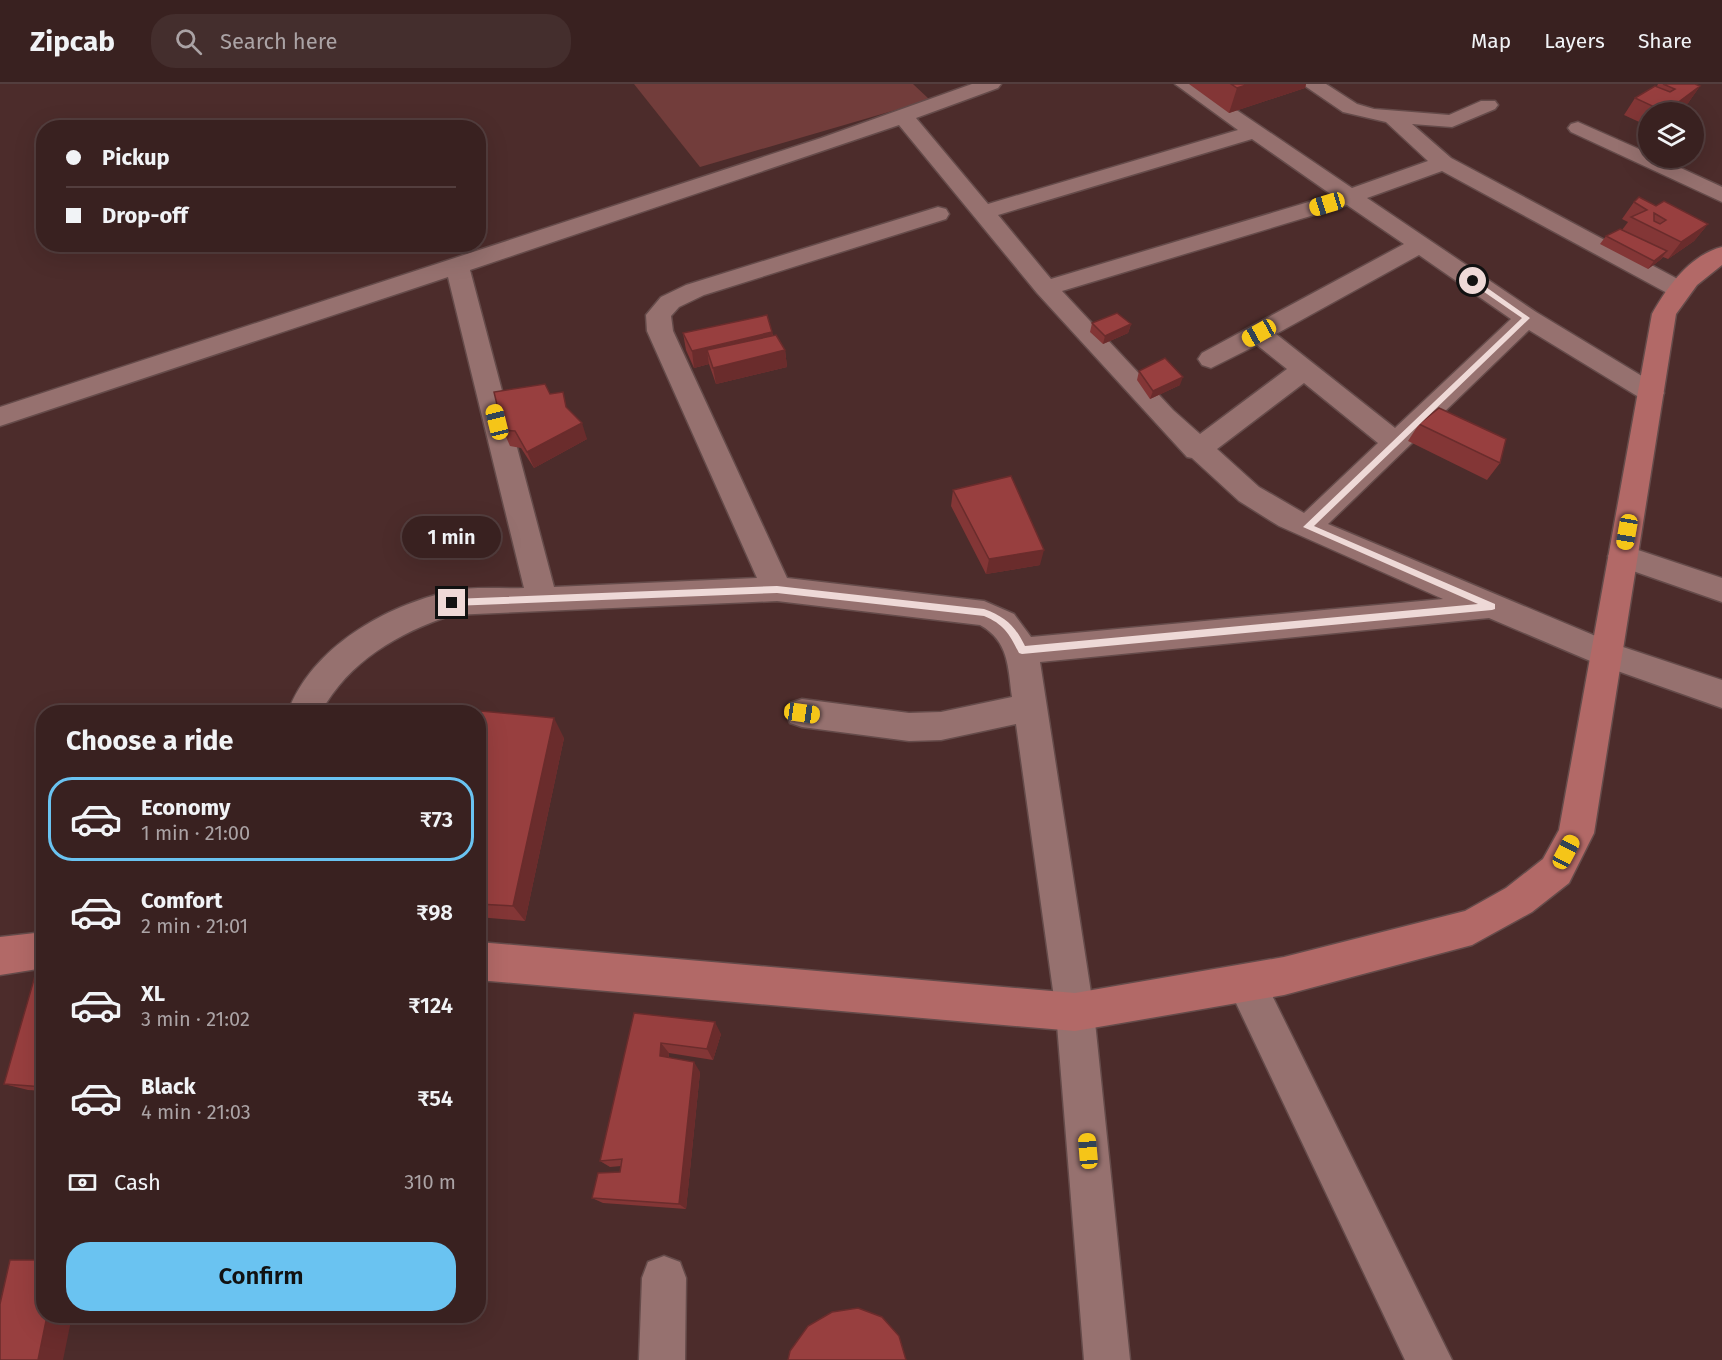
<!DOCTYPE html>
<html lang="en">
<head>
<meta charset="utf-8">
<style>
	body { margin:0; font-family:"Fira Sans",sans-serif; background:#442e2d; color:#f1f3f6; height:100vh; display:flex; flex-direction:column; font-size:22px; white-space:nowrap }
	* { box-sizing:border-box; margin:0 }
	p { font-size:20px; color:#aba3a5 }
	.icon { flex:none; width:33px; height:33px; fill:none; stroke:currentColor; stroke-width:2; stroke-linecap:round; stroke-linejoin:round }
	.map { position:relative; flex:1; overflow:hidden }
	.sheet { position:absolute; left:36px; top:621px; width:450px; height:618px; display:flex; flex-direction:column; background:#392120; border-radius:24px; box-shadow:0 6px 24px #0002,0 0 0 2px #533e3e }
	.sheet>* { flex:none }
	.guide { position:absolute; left:36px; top:36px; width:450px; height:132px; border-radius:24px; box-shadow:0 6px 24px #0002,0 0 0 2px #533e3e; display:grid; align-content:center; height:132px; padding:0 30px; background:#392120 }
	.tools { position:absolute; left:1638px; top:18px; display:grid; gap:12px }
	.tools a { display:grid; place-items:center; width:66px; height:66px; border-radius:50%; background:#392120; box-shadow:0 6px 24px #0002,0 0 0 2px #533e3e; font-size:30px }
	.end { position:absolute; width:27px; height:27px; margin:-14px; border:8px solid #eed9d7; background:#111; box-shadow:0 0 0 3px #111 }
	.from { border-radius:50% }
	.bubble { position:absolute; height:42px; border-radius:21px; background:#392120; box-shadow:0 6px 24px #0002,0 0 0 2px #533e3e; font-size:20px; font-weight:600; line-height:42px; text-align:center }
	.car { position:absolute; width:18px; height:36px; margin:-18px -9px; border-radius:8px; box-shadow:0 0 4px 2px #0007; background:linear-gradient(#f5c518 24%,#345 0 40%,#f5c518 0 76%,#345 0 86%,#f5c518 0) }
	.guide b { display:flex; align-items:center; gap:21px; height:57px; font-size:22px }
	.guide b+b { border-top:2px solid #533e3e }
	.guide i { width:15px; height:15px; background:#f1f3f6 }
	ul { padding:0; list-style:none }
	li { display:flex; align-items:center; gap:18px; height:84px; margin:0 12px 9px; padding:0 18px; border:3px solid transparent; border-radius:24px }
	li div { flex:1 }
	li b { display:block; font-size:22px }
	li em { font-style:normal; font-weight:600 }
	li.active { border-color:#6ac3f1 }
	li>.icon { width:54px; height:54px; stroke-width:1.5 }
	h2 { padding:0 30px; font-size:27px; line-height:72px }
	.pay { display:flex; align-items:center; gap:15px; height:66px; padding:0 30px; font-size:22px }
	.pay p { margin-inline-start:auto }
	.button { display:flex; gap:12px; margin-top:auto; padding:12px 30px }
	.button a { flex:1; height:69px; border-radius:24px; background:#6ac3f1; color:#111; font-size:24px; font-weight:600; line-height:69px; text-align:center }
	header { display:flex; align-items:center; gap:36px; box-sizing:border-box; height:84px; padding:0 30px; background:#392120; border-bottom:2px solid #533e3e }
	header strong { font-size:28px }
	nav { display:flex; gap:33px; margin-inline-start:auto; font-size:21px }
	.search { width:420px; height:54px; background:#442e2d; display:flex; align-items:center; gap:15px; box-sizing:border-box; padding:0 21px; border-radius:24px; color:#aba3a5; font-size:22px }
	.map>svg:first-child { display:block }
</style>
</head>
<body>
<header>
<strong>Zipcab</strong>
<div class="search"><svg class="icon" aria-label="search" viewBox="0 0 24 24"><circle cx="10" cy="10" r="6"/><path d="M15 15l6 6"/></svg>Search here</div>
<nav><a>Map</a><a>Layers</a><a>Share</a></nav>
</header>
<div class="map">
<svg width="1722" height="1276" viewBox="0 0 1722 1276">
	<rect width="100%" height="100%" fill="#4c2c2b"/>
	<path fill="#723d3b" d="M634,0H913L930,16L700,83Z"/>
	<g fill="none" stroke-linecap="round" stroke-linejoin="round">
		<g stroke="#654b4a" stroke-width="3">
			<path id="minor" d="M972,0H1001L998,4L916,34L988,120L1238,46L1175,0H1198L1352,104L1428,77L1386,38L1343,28L1302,0H1326L1357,20L1374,25L1449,31L1481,17H1495L1498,21L1495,25L1452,43L1412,40L1451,74L1687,200L1690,205L1687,210L1678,213L1669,210L1442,87L1367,114L1536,228L1660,303L1664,309L1660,315L1651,318L1642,315L1529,246L1328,440L1617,561L1722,596V624L1595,579L1489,534L1040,578L1094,928L1130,1276H1084L1056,928L1016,640L941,656L909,657L802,643L790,639L786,629L790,619L802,615L909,629L941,628L1012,613C1008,583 1009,557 980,541L777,517L452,531C398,549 349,577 321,628H288C312,563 385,522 451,507C474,502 501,505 524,504L448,193L0,342V323L821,54ZM899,41L1037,209L1187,373L1192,374L1239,417L1279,442L1443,515L1031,553L1014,530L984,517L787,494L673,247L671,232L679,223L704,211L946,135L949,130L946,125L938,123L686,201L661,213L646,231L647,247L757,494L554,503L470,186ZM1252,55L1332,111L1051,195L998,131ZM1347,121L1404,160L1202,269L1198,275L1202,281L1211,284L1257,261L1287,285L1200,350L1173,326L1062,207ZM1419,171L1511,235L1395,344L1276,250ZM1304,299L1378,359L1304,429L1259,403L1217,365Z
				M1578,38L1648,69V74H1659L1722,103V118L1571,48L1568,44L1571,40Z
				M1623,461L1722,494V518L1613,480L1608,472L1613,464Z
				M1246,881L1260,887L1452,1276H1405L1227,900L1232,887Z
				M664,1172L680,1178L686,1194L685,1276H639L642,1194L648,1178Z"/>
		</g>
		<g stroke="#654b4a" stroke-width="3">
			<path id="major" d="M1722,163V181L1697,201L1676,230L1594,749L1569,799L1532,828L1472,861L1284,911L1075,947L478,896V858L1075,909L1284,873L1465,827L1506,804L1543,775L1559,746L1652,230C1667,203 1690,171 1722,163Z
				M44,848V884L0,891V853Z"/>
		</g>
		<use href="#minor" fill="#96716f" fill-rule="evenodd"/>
		<use href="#major" fill="#b26967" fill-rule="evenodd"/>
	</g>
	<path fill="#833636" d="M1189,0H1306L1305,4L1229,29Z
		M1658,0H1695L1700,2L1688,19L1675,28H1648V42L1624,31L1635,14L1657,2Z
		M1634,118L1656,122L1708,140L1694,157L1668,175L1663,173L1660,176L1648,185L1600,160L1606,152L1622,146L1628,138L1622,135Z
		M1092,239L1131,240L1128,249L1103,260L1090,248Z
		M772,248L773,252L785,266L787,283L716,300L709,280L694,284L686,266L683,249Z
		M1139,287L1180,301L1150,315L1137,296Z
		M550,310L568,326L587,355L534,384L521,364L510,362L503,346Z
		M1419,340L1500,379L1487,396L1408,357Z
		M953,406L1040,481L986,490L951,422Z
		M478,637L564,654L525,837L478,833Z
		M44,865V1007L28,1006L4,1000Z
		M634,929L721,950L713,976L669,969V973L700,988L686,1125L603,1119L592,1114L620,1088L621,1082L610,1083L600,1077Z"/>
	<path fill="#6a2c2c" d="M1249,0H1306L1305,4L1229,29L1237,4Z
		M1700,2L1688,19L1675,28H1664Z
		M1708,140L1694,157L1668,175L1681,158Z
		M1667,167L1660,176L1648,185L1654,177Z
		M1131,240L1128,249L1103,260L1105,252Z
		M772,248L774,265L707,266L709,280L694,284L692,267Z
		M785,266L787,283L716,300L713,284Z
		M1183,293L1180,301L1150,315L1153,307Z
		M582,339L587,355L534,384L527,368Z
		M1044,466L1040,481L986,490L989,475Z
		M554,634L564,654L525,837L513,822Z
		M715,938L721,950L713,976L707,965Z
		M661,959L669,969L668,982L660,972Z
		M694,978L700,988L686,1125L679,1120Z
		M47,1232H72L63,1276H38Z"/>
	<path fill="#983f3f" stroke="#6a2c2c" stroke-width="1.5" fill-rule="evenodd" d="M1231,0H1249L1237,4Z
		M1663,0H1695L1700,2L1665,28L1635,14L1655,2L1670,8L1675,5Z
		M1639,113L1656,122L1664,117L1708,140L1681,158L1631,133L1647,126L1634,118ZM1654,129L1666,136L1660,140L1654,137Z
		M1620,145L1667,167L1654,177L1606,152Z
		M1117,229L1131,240L1105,252L1092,239Z
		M767,231L772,248L692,267L683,249Z
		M776,251L785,266L713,284L707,266Z
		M1165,274L1183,293L1153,307L1139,287Z
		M545,300L550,310L563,308L566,323L582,339L527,368L515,347L503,346L494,308Z
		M1439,324L1506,355L1500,379L1419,340Z
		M1011,392L1044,466L989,475L953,406Z
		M481,627L554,634L513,822L478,820V637Z
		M43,864L44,865V1003L4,1000Z
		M634,929L715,938L707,965L661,959L660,972L694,978L679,1120L592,1114L598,1089L620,1088L622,1075L600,1077Z
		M10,1176H44V1232H47L38,1276H0V1220Z
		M858,1224L882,1233L899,1252L906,1276H788L790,1267L808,1242L832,1228Z"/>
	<path fill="#eed9d7" d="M1471,196H1476L1530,234L1314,442L1495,520V525L1492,526L1022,570L1019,569C1010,551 1004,540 984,532L777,509L452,522L447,519L452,515L777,502L984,525C1006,533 1015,542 1025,562L1478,520L1303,443L1522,234L1471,199Z"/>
</svg>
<div class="tools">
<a><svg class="icon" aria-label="layers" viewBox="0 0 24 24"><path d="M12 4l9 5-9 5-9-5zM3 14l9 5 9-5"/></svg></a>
</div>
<i class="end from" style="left:1473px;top:197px"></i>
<i class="end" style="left:452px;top:519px"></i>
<div class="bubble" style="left:402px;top:432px;width:99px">1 min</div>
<i class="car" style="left:1327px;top:120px;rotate:253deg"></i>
<i class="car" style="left:1259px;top:249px;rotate:241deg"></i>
<i class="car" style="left:497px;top:338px;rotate:346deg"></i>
<i class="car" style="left:1627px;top:448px;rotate:190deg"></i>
<i class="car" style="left:802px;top:629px;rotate:98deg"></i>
<i class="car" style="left:1566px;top:768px;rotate:28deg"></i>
<i class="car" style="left:1088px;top:1067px;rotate:355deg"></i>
<div class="guide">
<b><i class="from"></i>Pickup</b>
<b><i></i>Drop-off</b>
</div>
<section class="sheet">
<h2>Choose a ride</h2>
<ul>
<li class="active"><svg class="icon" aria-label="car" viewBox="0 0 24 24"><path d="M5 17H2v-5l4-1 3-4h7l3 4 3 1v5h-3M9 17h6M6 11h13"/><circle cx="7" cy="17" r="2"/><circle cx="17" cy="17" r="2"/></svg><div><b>Economy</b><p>1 min · 21:00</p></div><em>₹73</em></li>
<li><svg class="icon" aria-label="car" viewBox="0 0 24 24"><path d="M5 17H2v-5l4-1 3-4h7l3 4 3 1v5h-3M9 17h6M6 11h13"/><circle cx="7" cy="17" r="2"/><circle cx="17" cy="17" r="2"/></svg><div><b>Comfort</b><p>2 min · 21:01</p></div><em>₹98</em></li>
<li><svg class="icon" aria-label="car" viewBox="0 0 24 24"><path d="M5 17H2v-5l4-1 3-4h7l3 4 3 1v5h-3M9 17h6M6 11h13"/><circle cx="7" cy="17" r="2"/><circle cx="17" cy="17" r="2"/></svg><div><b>XL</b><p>3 min · 21:02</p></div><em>₹124</em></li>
<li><svg class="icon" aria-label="car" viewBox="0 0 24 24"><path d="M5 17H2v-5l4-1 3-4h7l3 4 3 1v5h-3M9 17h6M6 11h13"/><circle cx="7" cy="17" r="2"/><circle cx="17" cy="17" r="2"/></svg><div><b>Black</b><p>4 min · 21:03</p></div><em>₹54</em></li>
</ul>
<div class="pay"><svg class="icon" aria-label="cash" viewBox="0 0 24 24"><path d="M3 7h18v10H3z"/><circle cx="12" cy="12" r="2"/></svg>Cash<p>310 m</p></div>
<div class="button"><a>Confirm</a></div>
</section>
</div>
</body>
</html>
